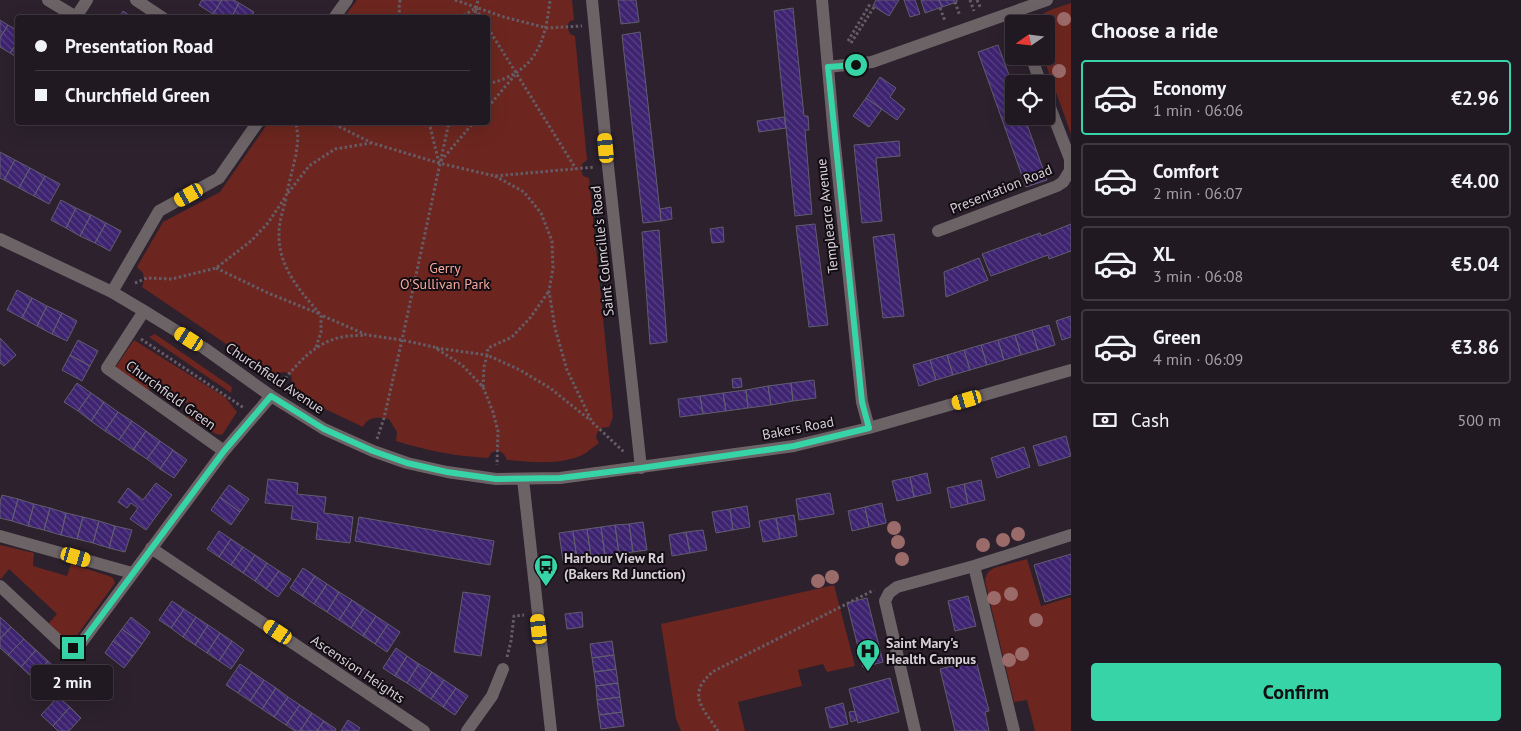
<!DOCTYPE html>
<html lang="en">
<head>
<meta charset="utf-8">
<style>
	body { margin:0; font-family:"PT Sans",sans-serif; background:#29222a; color:#f1f3f6; height:100vh; display:flex; flex-direction:column; font-size:19px; white-space:nowrap }
	* { box-sizing:border-box; margin:0 }
	p { font-size:16px; color:#a2a0a5 }
	.icon { flex:none; width:28px; height:28px; fill:none; stroke:currentColor; stroke-width:2; stroke-linecap:round; stroke-linejoin:round }
	.map { position:relative; flex:1; overflow:hidden }
	.panel { display:flex; flex-direction:column; background:#211922; width:450px }
	.panel>* { flex:none }
	.banner { position:absolute; left:15px; top:15px; width:475px; height:110px; border-radius:5px; box-shadow:0 5px 20px #0002,0 0 0 1px #3e3840; display:grid; align-content:center; height:110px; padding:0 20px; background:#211922 }
	.needle { width:32px; rotate:256deg }
	.tools { position:absolute; left:1005px; top:15px; display:grid; gap:10px }
	.tools a { display:grid; place-items:center; width:50px; height:50px; border-radius:5px; background:#211922; box-shadow:0 5px 20px #0002,0 0 0 1px #3e3840; font-size:25px }
	.end { position:absolute; width:22px; height:22px; margin:-11px; border:6px solid #36d4a7; background:#111; box-shadow:0 0 0 2px #111 }
	.from { border-radius:50% }
	.bubble { position:absolute; height:35px; border-radius:5px; background:#211922; box-shadow:0 5px 20px #0002,0 0 0 1px #3e3840; font-size:16px; font-weight:700; line-height:35px; text-align:center }
	.car { position:absolute; width:15px; height:30px; margin:-15px -8px; border-radius:6px; box-shadow:0 0 4px 1px #0007; background:linear-gradient(#f5c518 24%,#345 0 40%,#f5c518 0 76%,#345 0 86%,#f5c518 0) }
	.banner b { display:flex; align-items:center; gap:18px; height:48px; font-size:19px }
	.banner b+b { border-top:1px solid #3e3840 }
	.banner i { width:12px; height:12px; background:#f1f3f6 }
	ul { padding:0; list-style:none }
	li { display:flex; align-items:center; gap:15px; height:75px; margin:0 10px 8px; padding:0 10px; border:2px solid #3e3840; border-radius:5px }
	li div { flex:1 }
	li b { display:block; font-size:19px }
	li em { font-style:normal; font-weight:700 }
	li.current { border-color:#36d4a7 }
	li>.icon { width:45px; height:45px; stroke-width:1.5 }
	h2 { padding:0 20px; font-size:22px; line-height:60px }
	.pay { display:flex; align-items:center; gap:12px; height:55px; padding:0 20px; font-size:19px }
	.pay p { margin-inline-start:auto }
	.primary-button { display:flex; gap:10px; margin-top:auto; padding:10px 20px }
	.primary-button a { flex:1; height:58px; border-radius:5px; background:#36d4a7; color:#111; font-size:20px; font-weight:700; line-height:58px; text-align:center }
	main { display:flex; flex:1; min-height:0 }
	.map>svg:first-child { display:block }
</style>
</head>
<body>
<main>
<div class="map">
<svg width="1071" height="731" viewBox="0 0 1071 731">
	<defs>
		<pattern id="building-back-hatch" width="6" height="6" patternUnits="userSpaceOnUse" patternTransform="scale(1.25)"><rect width="6" height="6" fill="#3e2371"/><path d="M-1 5l2 2M0 0l6 6M5-1l2 2" fill="none" stroke="#594284"/></pattern>
	</defs>
	<rect width="100%" height="100%" fill="#2c212d"/>
	<path fill="#6c261f" d="M357,0H572L574,20L570,21L567,26L570,34L575,36L587,160L582,164L581,169L583,176L589,178L613,417L609,427L601,428L597,433L596,438L599,443C594,446 590,450 586,453C563,466 532,462 507,460L504,454L498,450L491,453L488,458C455,456 428,451 396,441L397,432L389,419C378,417 368,416 363,427L323,408L290,387L292,381L291,375L285,372L280,373L275,377L142,287L144,280L143,273L137,267L163,222L220,192L268,123L488,122V18L344,17Z
		M1071,3V134L1043,56H1046V24H1035C1041,10 1058,8 1071,3Z
		M155,334L232,387L231,393L149,337Z
		M134,340L225,397L237,412L222,435L216,434L187,417L193,408L154,383L148,392L115,368Z
		M0,545L34,553L33,566L67,576L71,564L109,576L113,578L115,583L75,638C64,644 56,631 48,624L57,614L9,569L1,579L0,578Z
		M1027,559L1041,606L1071,597V731H1035L1027,700L1014,702L985,581C986,574 988,571 994,568Z
		M834,585L855,666L827,672L823,664L798,670L802,686L738,702L745,731H681L676,719L661,624Z"/>
	<path fill="url(#building-back-hatch)" stroke="#605d6d" d="M202,0H222L213,14L199,5Z
		M222,0H234L239,3L231,18H219L213,14Z
		M618,0H636L639,22L621,24Z
		M876,0H899L889,16L873,6Z
		M904,0H915L920,14L910,17Z
		M921,0H939L942,7L925,13Z
		M939,0H957V2L942,7Z
		M239,3L254,12L250,18H231Z
		M793,8L804,116H808L809,130H805L812,214L795,216L774,11Z
		M123,11L133,18H119Z
		M0,20L8,25L0,38Z
		M8,25L18,31V42L10,53L0,47V38Z
		M640,32L661,221L643,223L622,35Z
		M18,42V58L10,53Z
		M998,45L1014,89V116H1024L1047,180L1026,187L978,52Z
		M880,77L896,88L890,97L905,109L897,120L866,98Z
		M866,98L882,109L869,127L853,116Z
		M784,117L786,128L759,132L757,121Z
		M899,141L900,156L876,158L882,221L862,223L854,145Z
		M0,152L15,160L4,180L0,178Z
		M15,160L30,168L19,188L4,180Z
		M30,168L45,176L34,196L19,188Z
		M45,176L60,184L49,204L34,196Z
		M61,200L76,208L66,228L51,220Z
		M671,207L672,219L661,221L660,209Z
		M76,208L91,215L80,236L66,228Z
		M91,215L106,223L95,243L80,236Z
		M106,223L121,231L110,251L95,243Z
		M815,224L828,325L809,327L796,226Z
		M1071,224V251L1049,259L1048,255L991,276L982,254L1040,233L1041,236Z
		M723,227L724,242L712,243L710,229Z
		M659,230L667,342L650,344L642,232Z
		M894,234L904,316L883,318L873,237Z
		M979,258L988,280L946,297L944,272Z
		M17,290L32,298L22,318L7,310Z
		M32,298L47,306L37,326L22,318Z
		M47,306L62,313L52,334L37,326Z
		M62,313L77,321L67,341L52,334Z
		M1071,316V337L1062,340L1056,321Z
		M1049,325L1055,345L1038,350L1032,330Z
		M1032,330L1038,350L1021,355L1015,335Z
		M1015,335L1021,355L1004,360L998,340Z
		M0,338L16,355L4,366L0,363Z
		M78,340L98,351L90,366L70,355Z
		M998,340L1004,360L987,365L981,345Z
		M981,345L987,365L970,370L964,350Z
		M964,350L970,370L953,375L947,355Z
		M70,355L90,366L82,381L62,370Z
		M947,355L953,375L936,380L930,360Z
		M930,360L936,380L919,386L913,365Z
		M741,378L742,387L733,388L732,379Z
		M814,380L816,398L793,401L791,383Z
		M77,383L91,393L78,411L64,402Z
		M791,383L793,401L771,405L768,386Z
		M768,386L771,405L748,408L746,390Z
		M746,390L748,408L726,411L723,393Z
		M91,393L104,402L91,421L78,411Z
		M723,393L726,411L703,414L700,396Z
		M700,396L703,414L680,417L678,399Z
		M104,402L118,412L105,431L91,421Z
		M118,412L132,421L119,440L105,431Z
		M132,421L146,431L133,450L119,440Z
		M146,431L160,441L147,459L133,450Z
		M1066,436L1071,456L1039,466L1033,446Z
		M160,441L173,450L160,469L147,459Z
		M1024,447L1030,467L997,478L991,458Z
		M173,450L187,460L174,478L160,469Z
		M927,473L931,493L914,497L910,477Z
		M910,477L914,497L897,501L892,481Z
		M268,479L298,483L297,494L326,497L324,513L353,517L350,543L316,539L318,523L291,519L293,506L265,503Z
		M981,480L985,500L968,504L964,484Z
		M156,483L172,495L146,530L130,519L138,508L131,503L127,508L118,502L128,488L143,500Z
		M964,484L968,504L951,508L947,488Z
		M229,485L249,499L240,512L220,497Z
		M830,493L834,514L799,520L796,499Z
		M2,495L18,499L12,521L0,518V502Z
		M220,497L240,512L231,525L211,510Z
		M18,499L34,504L28,526L12,521Z
		M882,503L886,523L869,527L865,507Z
		M34,504L50,508L44,530L28,526Z
		M747,506L750,527L733,530L730,509Z
		M865,507L869,527L852,531L848,511Z
		M50,508L66,513L61,535L44,530Z
		M730,509L733,530L716,533L712,512Z
		M66,513L83,517L77,539L61,535Z
		M794,515L797,536L780,539L776,518Z
		M83,517L99,521L93,543L77,539Z
		M359,517L494,541L490,565L355,541Z
		M776,518L780,539L763,542L759,521Z
		M99,521L115,526L109,548L93,543Z
		M643,522L647,550L633,552L629,524Z
		M629,524L633,552L619,554L615,525Z
		M615,525L619,554L605,556L601,527Z
		M115,526L132,530L125,552L109,548Z
		M601,527L605,556L591,557L587,529Z
		M587,529L591,557L577,559L573,531Z
		M703,530L707,550L690,553L686,532Z
		M219,531L231,539L219,557L207,549Z
		M573,531L577,559L563,561L559,533Z
		M686,532L690,553L672,556L669,535Z
		M231,539L243,547L231,565L219,557Z
		M243,547L255,555L243,573L231,565Z
		M1071,554V594L1045,602L1034,565Z
		M255,555L267,563L255,581L243,573Z
		M267,563L279,571L266,589L255,581Z
		M303,568L315,576L302,596L290,588Z
		M279,571L291,579L278,597L266,589Z
		M315,576L327,584L314,604L302,596Z
		M327,584L339,592L327,612L314,604Z
		M339,592L352,600L339,620L327,612Z
		M463,592L490,596L481,656L454,652Z
		M968,596L976,626L955,631L948,601Z
		M867,598L883,662L863,667L847,603Z
		M352,600L364,608L351,628L339,620Z
		M172,601L184,609L171,628L159,620Z
		M364,608L376,616L363,636L351,628Z
		M184,609L196,617L183,637L171,628Z
		M582,612L583,627L567,629L565,614Z
		M376,616L388,624L375,644L363,636Z
		M0,617L11,627L0,639Z
		M131,617L150,632L142,644L122,629Z
		M196,617L208,625L195,645L183,637Z
		M388,624L400,632L387,652L375,644Z
		M208,625L220,633L207,653L195,645Z
		M11,627L24,639L8,655L0,648V639Z
		M122,629L142,644L133,656L113,641Z
		M220,633L232,641L219,661L207,653Z
		M24,639L36,650L21,667L8,655Z
		M113,641L133,656L124,668L105,653Z
		M232,641L244,650L231,669L219,661Z
		M612,641L614,655L592,658L590,644Z
		M396,648L407,656L395,676L383,668Z
		M36,650L48,661L33,678L21,667Z
		M614,655L616,669L594,672L592,658Z
		M407,656L419,664L407,683L395,676Z
		M976,660L989,711L985,712L989,731H955L940,669Z
		M48,661L61,673L45,690L33,678Z
		M240,664L252,672L238,693L226,685Z
		M419,664L432,672L419,691L407,683Z
		M616,669L618,683L596,686L594,672Z
		M252,672L264,680L250,701L238,693Z
		M432,672L444,680L431,699L419,691Z
		M890,678L899,712L858,723L849,689Z
		M264,680L276,688L262,709L250,701Z
		M444,680L456,688L443,707L431,699Z
		M618,683L620,697L597,700L596,686Z
		M276,688L288,697L274,717L262,709Z
		M456,688L468,696L455,715L443,707Z
		M58,697L70,707L53,726L41,715Z
		M288,697L300,705L286,725L274,717Z
		M620,697L622,712L599,715L597,700Z
		M843,703L848,724L830,728L825,708Z
		M300,705L312,713L300,731H295L286,725Z
		M70,707L81,718L69,731H58L53,726Z
		M855,711L857,720L851,722L849,712Z
		M622,712L624,726L601,729L599,715Z
		M312,713L324,721L317,731H300Z
		M348,720L360,728L358,731H341Z
		M324,721L336,729L335,731H317Z"/>
	<g fill="none" stroke-linecap="round" stroke-linejoin="round">
		<path stroke="#665c66" stroke-width="3" stroke-dasharray="2.5 2.5" stroke-linecap="butt" d="M400,0L399,8L400,18
			M455,0L504,17L547,28L582,26
			M970,0L974,11
			M977,0L981,9
			M955,2L960,16
			M940,8L945,21
			M459,18L476,8L481,18
			M474,18L478,0
			M488,28L576,169
			M848,41L870,4
			M851,43L874,7
			M488,84C535,72 545,45 550,0
			M488,107L515,75
			M330,122L372,143L439,163L495,176L595,167
			M429,122L439,163L474,122
			M495,176L524,192L541,213L552,241L553,268L549,291L555,328L567,370L592,422L624,452
			M288,193L309,166L335,149L371,143
			M286,199C283,210 279,222 279,233C278,267 300,291 321,315
			M216,268L268,293L320,314
			M135,283L147,278L172,279L216,268L251,241L268,223L286,196L296,155L298,138L296,122
			M141,339L244,408
			M316,347L321,332V315L367,335L402,340L434,347L462,365L483,387L493,412L498,431L497,465
			M436,348L487,355L488,348L512,337L530,318L549,291
			M279,386C296,365 315,342 342,337C350,335 358,336 366,335
			M483,387L484,367L487,355L520,370L550,388L590,420
			M377,439L384,418L402,340L449,122
			M507,657L511,641L514,616L524,615
			M718,731C712,721 696,704 699,692C700,683 707,678 712,672L874,590"/>
		<path stroke="#6c6366" stroke-width="12" d="M48,0L76,17L87,0
			M136,0L163,18
			M592,0L608,166L641,468
			M822,0L834,136L862,402L869,428
			M334,18L347,0
			M1031,56L1041,84
			M828,67L872,62L1047,0
			M1046,97L1070,159V169
			M938,231L1057,186L1063,182L1071,169
			M0,239L112,292L144,311L204,348L271,396L324,429L373,451L407,463L447,472L496,479L560,478L794,446L869,428L1071,370
			M112,292L159,211L219,178L258,122
			M144,311L107,368L224,451
			M523,479L551,731
			M0,536L132,573
			M151,548L424,731
			M974,566L1014,731
			M0,586L62,644L68,647L79,646L224,451L271,396
			M467,731L492,696L503,669
			M915,731L885,601L889,593L897,587L974,566L1071,535"/>
	</g>
	<g fill="#9b6b6a">
		<circle cx="1064" cy="19" r="7"/>
		<circle cx="1059" cy="71" r="7"/>
		<circle cx="894" cy="528" r="7"/>
		<circle cx="1018" cy="534" r="7"/>
		<circle cx="1003" cy="540" r="7"/>
		<circle cx="898" cy="542" r="7"/>
		<circle cx="983" cy="545" r="7"/>
		<circle cx="902" cy="559" r="7"/>
		<circle cx="832" cy="577" r="7"/>
		<circle cx="818" cy="581" r="7"/>
		<circle cx="1011" cy="594" r="7"/>
		<circle cx="994" cy="598" r="7"/>
		<circle cx="1036" cy="620" r="7"/>
		<circle cx="1022" cy="654" r="7"/>
		<circle cx="1009" cy="660" r="7"/>
	</g>
	<g fill="none" stroke-linecap="round" stroke-linejoin="round">
		<path stroke="#36d4a7" stroke-width="6" d="M73,648L79,646L224,451L271,396L324,429L373,451L407,463L447,472L496,479L560,478L641,468L794,446L869,428L862,402L828,67L856,65"/>
	</g>
	<defs>
		<g id="bus-pin" transform="scale(1.25)"><path d="M0 17L-7.5 6A9.5 9.5 0 1 1 7.5 6Z" fill="#36d4a7" stroke="#120d12"/><path d="M-5-6H5V4H4V6H2V4H-2V6H-4V4H-5ZM-3.5-4V0h7V-4ZM-3.5 1.2v1.5H-2V1.2ZM2 1.2v1.5H3.5V1.2Z" fill="#111"/></g>
		<g id="hospital-pin" transform="scale(1.25)"><path d="M0 17L-7.5 6A9.5 9.5 0 1 1 7.5 6Z" fill="#36d4a7" stroke="#120d12"/><path d="M-5-5h3v3.5h4V-5h3V5h-3V1.5h-4V5h-3Z" fill="#111"/></g>
	</defs>
	<g fill-rule="evenodd">
		<use href="#bus-pin" x="546" y="566"/>
		<use href="#hospital-pin" x="868" y="651"/>
	</g>
	<g text-anchor="middle" stroke-width="4" stroke-linejoin="round" paint-order="stroke">
		<g font-size="14" fill="#d7cfd7" stroke="#120d12">
			<text transform="translate(1001 189) rotate(-22)" y="5">Presentation Road</text>
			<text transform="translate(827 216) rotate(-96)" y="5">Templeacre Avenue</text>
			<text transform="translate(602 251) rotate(-96)" y="5">Saint Colmcille's Road</text>
			<text transform="translate(275 378) rotate(34)" y="5">Churchfield Avenue</text>
			<text transform="translate(171 395) rotate(36)" y="5">Churchfield Green</text>
			<text transform="translate(798 428) rotate(-11)" y="5">Bakers Road</text>
			<text transform="translate(358 669) rotate(34)" y="5">Ascension Heights</text>
		</g>
		<g font-size="14" fill="#f5a79c" stroke="#120d12">
			<text x="445" y="273">Gerry<tspan x="445" dy="16">O'Sullivan Park</tspan></text>
		</g>
		<g font-size="14" font-weight="bold" fill="#d7cfd7" stroke="#120d12" text-anchor="start">
			<text x="564" y="563">Harbour View Rd<tspan x="564" dy="16">(Bakers Rd Junction)</tspan></text>
			<text x="886" y="648">Saint Mary's<tspan x="886" dy="16">Health Campus</tspan></text>
		</g>
	</g>
</svg>
<div class="tools">
<a><svg class="needle" viewBox="-14 -14 28 28"><path d="M0-13l5 13h-10z" fill="#e53935"/><path d="M0 13l5-13h-10z" fill="#a2a0a5"/></svg></a>
<a><svg class="icon" aria-label="locate" viewBox="0 0 24 24"><circle cx="12" cy="12" r="6"/><path d="M12 2v4M12 18v4M2 12h4M18 12h4"/></svg></a>
</div>
<i class="end from" style="left:856px;top:65px"></i>
<i class="end" style="left:73px;top:648px"></i>
<div class="bubble" style="left:31px;top:665px;width:82px">2 min</div>
<i class="car" style="left:606px;top:148px;rotate:355deg"></i>
<i class="car" style="left:189px;top:195px;rotate:241deg"></i>
<i class="car" style="left:189px;top:339px;rotate:302deg"></i>
<i class="car" style="left:967px;top:400px;rotate:254deg"></i>
<i class="car" style="left:76px;top:557px;rotate:106deg"></i>
<i class="car" style="left:539px;top:629px;rotate:354deg"></i>
<i class="car" style="left:278px;top:632px;rotate:304deg"></i>
<div class="banner">
<b><i class="from"></i>Presentation Road</b>
<b><i></i>Churchfield Green</b>
</div>
</div>
<section class="panel">
<h2>Choose a ride</h2>
<ul>
<li class="current"><svg class="icon" aria-label="car" viewBox="0 0 24 24"><path d="M5 17H2v-5l4-1 3-4h7l3 4 3 1v5h-3M9 17h6M6 11h13"/><circle cx="7" cy="17" r="2"/><circle cx="17" cy="17" r="2"/></svg><div><b>Economy</b><p>1 min · 06:06</p></div><em>€2.96</em></li>
<li><svg class="icon" aria-label="car" viewBox="0 0 24 24"><path d="M5 17H2v-5l4-1 3-4h7l3 4 3 1v5h-3M9 17h6M6 11h13"/><circle cx="7" cy="17" r="2"/><circle cx="17" cy="17" r="2"/></svg><div><b>Comfort</b><p>2 min · 06:07</p></div><em>€4.00</em></li>
<li><svg class="icon" aria-label="car" viewBox="0 0 24 24"><path d="M5 17H2v-5l4-1 3-4h7l3 4 3 1v5h-3M9 17h6M6 11h13"/><circle cx="7" cy="17" r="2"/><circle cx="17" cy="17" r="2"/></svg><div><b>XL</b><p>3 min · 06:08</p></div><em>€5.04</em></li>
<li><svg class="icon" aria-label="car" viewBox="0 0 24 24"><path d="M5 17H2v-5l4-1 3-4h7l3 4 3 1v5h-3M9 17h6M6 11h13"/><circle cx="7" cy="17" r="2"/><circle cx="17" cy="17" r="2"/></svg><div><b>Green</b><p>4 min · 06:09</p></div><em>€3.86</em></li>
</ul>
<div class="pay"><svg class="icon" aria-label="cash" viewBox="0 0 24 24"><path d="M3 7h18v10H3z"/><circle cx="12" cy="12" r="2"/></svg>Cash<p>500 m</p></div>
<div class="primary-button"><a>Confirm</a></div>
</section>
</main>
</body>
</html>
